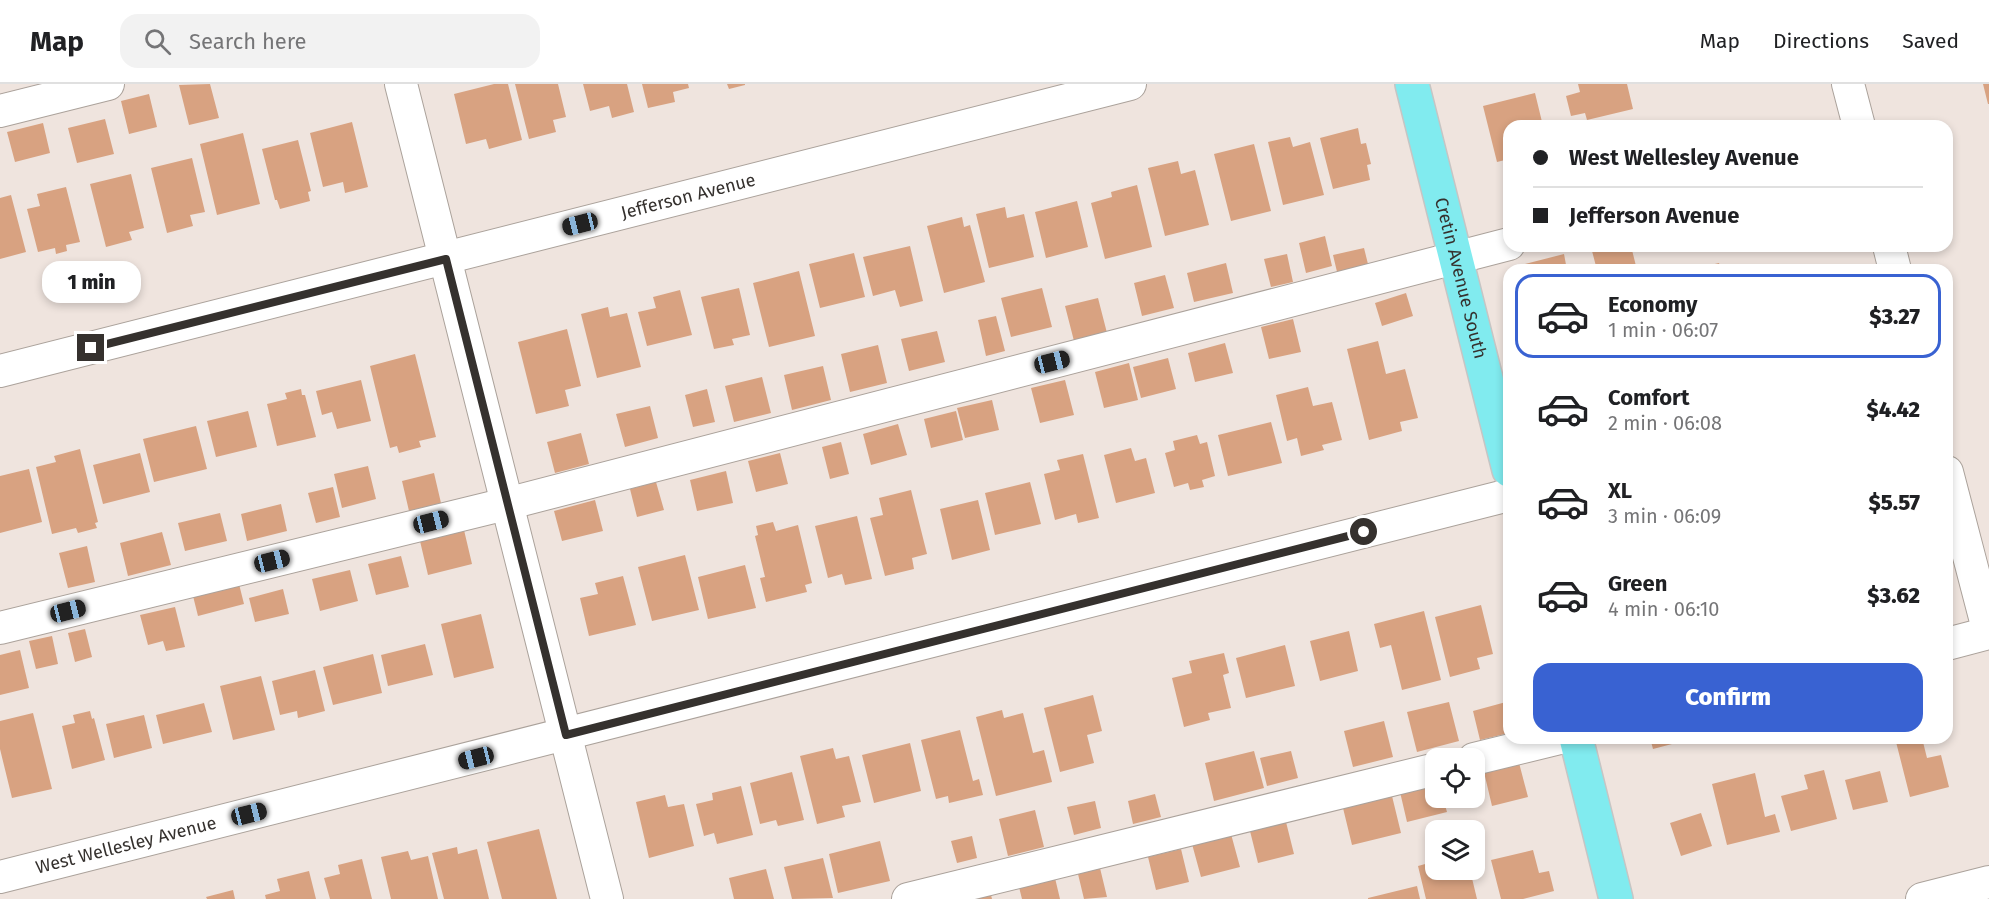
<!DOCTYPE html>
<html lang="en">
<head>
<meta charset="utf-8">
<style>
	body { margin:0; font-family:"Fira Sans",sans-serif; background:#f2f2f2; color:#202124; height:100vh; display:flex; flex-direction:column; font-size:22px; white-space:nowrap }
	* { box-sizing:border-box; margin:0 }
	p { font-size:20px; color:#757577 }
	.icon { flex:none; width:33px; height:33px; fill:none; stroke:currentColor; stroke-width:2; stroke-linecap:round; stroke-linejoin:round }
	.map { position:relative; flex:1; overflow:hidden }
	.sheet { position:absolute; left:1503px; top:180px; width:450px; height:480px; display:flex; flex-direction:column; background:#fff; border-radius:18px; box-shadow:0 3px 9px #0003 }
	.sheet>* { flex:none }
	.banner { position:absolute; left:1503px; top:36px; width:450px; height:132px; border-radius:18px; box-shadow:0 3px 9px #0003; display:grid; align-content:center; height:132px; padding:0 30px; background:#fff }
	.buttons { position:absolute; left:1425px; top:664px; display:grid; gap:12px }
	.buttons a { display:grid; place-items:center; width:60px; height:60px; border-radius:12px; background:#fff; box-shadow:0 3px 9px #0003; font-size:30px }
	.end { position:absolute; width:27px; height:27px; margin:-14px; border:8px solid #35312e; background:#fff; box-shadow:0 0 0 3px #fff }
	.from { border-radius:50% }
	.bubble { position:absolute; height:42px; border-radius:18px; background:#fff; box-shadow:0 3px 9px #0003; font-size:20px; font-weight:800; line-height:42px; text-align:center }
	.car { position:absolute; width:18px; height:36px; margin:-18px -9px; border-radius:8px; box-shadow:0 0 4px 2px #0007; background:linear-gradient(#222 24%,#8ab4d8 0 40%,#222 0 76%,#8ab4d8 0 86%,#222 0) }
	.banner b { display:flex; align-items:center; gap:21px; height:57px; font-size:22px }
	.banner b+b { border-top:2px solid #e0e0e0 }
	.banner i { width:15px; height:15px; background:#202124 }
	ul { padding:10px 0 0; list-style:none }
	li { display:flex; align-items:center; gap:18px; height:84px; margin:0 12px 9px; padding:0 18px; border:3px solid transparent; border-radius:18px }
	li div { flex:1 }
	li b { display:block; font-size:22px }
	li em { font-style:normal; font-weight:800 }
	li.selected { border-color:#3962d2 }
	li>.icon { width:54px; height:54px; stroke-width:1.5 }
	.primary-button { display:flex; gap:12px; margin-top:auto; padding:12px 30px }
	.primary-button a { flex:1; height:69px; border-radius:18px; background:#3962d2; color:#fff; font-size:24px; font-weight:800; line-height:69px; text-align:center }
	header { display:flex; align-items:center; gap:36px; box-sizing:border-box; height:84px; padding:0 30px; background:#fff; border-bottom:2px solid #e0e0e0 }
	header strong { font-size:28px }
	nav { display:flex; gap:33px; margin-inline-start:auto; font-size:21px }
	.search { width:420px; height:54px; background:#f2f2f2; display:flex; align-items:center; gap:15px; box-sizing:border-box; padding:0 21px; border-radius:18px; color:#757577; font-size:22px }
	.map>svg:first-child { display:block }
</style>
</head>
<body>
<header>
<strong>Map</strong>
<div class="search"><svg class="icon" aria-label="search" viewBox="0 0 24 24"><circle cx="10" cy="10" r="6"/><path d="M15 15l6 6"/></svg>Search here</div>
<nav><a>Map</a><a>Directions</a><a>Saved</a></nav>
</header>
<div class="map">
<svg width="1989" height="815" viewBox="0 0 1989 815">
	<rect width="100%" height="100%" fill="#efe4de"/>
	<path fill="#d8a281" d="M210,0L219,34L189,41L179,1Z
		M494,0H508L522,56L489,65L486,55L466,60L454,10Z
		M515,0H558L566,33L553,36L556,48L529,55Z
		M583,0H627L634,28L612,34L609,22L590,27Z
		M642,0H688L689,4L673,8L675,18L648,24Z
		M727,0H745V1L729,5Z
		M1578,0H1627L1633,25L1587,36L1585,29L1571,32L1566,12L1580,8Z
		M1983,0H1989V20H1988Z
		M1535,9L1543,42H1509V75L1497,78L1483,22Z
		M149,10L157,43L129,50L121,17Z
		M105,35L114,70L77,79L68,44Z
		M352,38L368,103L345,109L343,98L323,103L310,49Z
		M43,39L50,69L15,78L7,48Z
		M1358,44L1361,60L1366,59L1371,80L1367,81L1370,96L1333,105L1320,54Z
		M243,49L260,120L217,131L200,60Z
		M1290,53L1293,63L1310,58L1324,111L1283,121L1268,58Z
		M298,56L311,107L308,108L310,117L280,125L277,116H275L262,65Z
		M1254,60L1271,127L1231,137L1214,70Z
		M192,74L205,128L190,131L193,142L167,149L151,84Z
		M1178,77L1181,90L1195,86L1209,141L1165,152L1148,84Z
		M131,90L144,144L129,148L132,156L106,163L90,100Z
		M1137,101L1152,163L1105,175L1091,119L1112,113L1111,108Z
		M66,103L80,158L66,161L67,167L56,170L55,164L38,168L27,125L40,122L37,110Z
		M11,111L26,168L0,175V114Z
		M1077,117L1088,163L1046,174L1035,128Z
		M1005,123L1007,134L1024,130L1034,173L989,184L976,130Z
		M962,133L964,143L970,141L985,198L944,209L927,142Z
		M1325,152L1332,182L1306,189L1299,159Z
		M910,162L923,217L900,223L895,206L873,212L863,173Z
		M1611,162H1631L1637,186H1597L1592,167Z
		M1707,162H1725V163L1708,167Z
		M1364,164L1369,184L1338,192L1333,171Z
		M854,169L865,213L820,224L809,180Z
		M1287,170L1293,198L1271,203L1264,175Z
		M1564,170L1567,186H1527L1525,180Z
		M1226,179L1233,209L1194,218L1187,189Z
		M1719,179L1721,186H1694V185Z
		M799,187L815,252L769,263L753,199Z
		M1165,191L1174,224L1142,232L1134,199Z
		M739,204L750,251L732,255L734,261L714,265L701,213Z
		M1042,204L1052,243L1011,253L1001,214Z
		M680,206L692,251L647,262L638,228L656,224L653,213Z
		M1406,209L1413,232L1382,242L1375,219Z
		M1098,214L1107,249L1074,257L1065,222Z
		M608,223L610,233L627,229L641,283L597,294L581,230Z
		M996,232L1005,267L986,272L978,236Z
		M1293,235L1301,268L1269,275L1261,243Z
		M567,245L581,302L565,306L569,322L536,330L518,258Z
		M937,247L945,278L909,287L901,255Z
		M1378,257L1386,290L1405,285L1418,334L1400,338L1402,347L1369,356L1347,265Z
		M1225,259L1233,289L1195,298L1188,269Z
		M878,261L887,299L850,308L841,270Z
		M415,270L436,353L419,357L421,363L399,369L397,362L390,364L370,282Z
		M1168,274L1176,305L1141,314L1133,283Z
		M1129,279L1138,316L1104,324L1095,288Z
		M823,282L831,316L792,326L784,291Z
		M762,293L771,329L734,338L725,302Z
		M361,296L371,337L337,345L332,328L322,331L316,307Z
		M1065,296L1074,331L1040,339L1031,304Z
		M1308,303L1313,322L1332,318L1342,356L1322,361L1324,366L1301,372L1297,354L1287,357L1276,311Z
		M301,305L302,311H305L316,353L277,362L267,320L287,315L285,309Z
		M707,305L715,338L693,343L685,311Z
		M992,316L999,346L965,354L957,324Z
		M650,322L658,354L625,363L616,330Z
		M248,327L257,363L216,373L207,337Z
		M956,327L963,356L931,364L924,335Z
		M1271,338L1282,379L1228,392L1218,351Z
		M898,340L907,371L871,381L863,350Z
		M196,342L207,385L154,398L143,355Z
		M581,349L589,380L555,389L547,358Z
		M1197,351L1200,360L1207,358L1215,392L1202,396L1204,403L1190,406L1188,399L1174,403L1165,369L1175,366L1173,357Z
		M841,358L849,390L830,395L822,363Z
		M1131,364L1135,377L1146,374L1155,409L1116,419L1104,371Z
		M80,365L98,438L95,439L97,444L78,449L76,444L52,450L36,383L56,378L54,372Z
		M140,369L150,408L103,420L93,381Z
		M780,369L788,400L756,408L748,377Z
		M1083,370L1099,434L1078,439L1076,430L1055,436L1044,390L1060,386L1057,376Z
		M368,382L376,415L342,424L334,390Z
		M29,385L42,438L0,449V392Z
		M726,387L733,419L697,427L690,396Z
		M434,389L441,419L409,427L402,397Z
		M656,398L664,426L637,433L630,405Z
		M1030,398L1041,440L995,451L985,409Z
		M333,403L340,433L316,439L308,409Z
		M911,406L927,470L912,474L914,485L885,492L870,434L883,431L879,414Z
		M595,416L603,447L562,457L554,427Z
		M978,416L990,466L952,476L940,425Z
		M281,420L287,447L247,457L241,430Z
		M220,429L227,457L185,467L178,439Z
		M857,432L872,495L845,501L842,490L828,494L815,442Z
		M773,438L776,447L798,441L812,499L805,501L807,508L766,518L760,494L765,493L755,452L758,451L756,442Z
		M464,446L472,480L428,491L420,457Z
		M162,448L171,481L128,492L120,459Z
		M87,462L95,498L68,504L59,469Z
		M685,471L699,526L652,537L638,483Z
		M401,472L409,503L376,511L368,480Z
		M745,481L756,524L708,535L698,493Z
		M350,486L358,517L320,527L312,495Z
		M623,492L636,541L589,552L580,514L598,510L595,499Z
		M239,500L244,520L198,532L193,512Z
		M283,505L289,530L255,538L249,514Z
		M1481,521L1493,570L1477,574L1480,585L1450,593L1435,533Z
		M175,523L185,563L166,567L163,557L148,561L140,531Z
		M1424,527L1441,596L1402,606L1391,561L1380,564L1374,540Z
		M481,530L494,584L454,594L441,540Z
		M85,545L92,573L75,578L68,549Z
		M1349,547L1358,587L1320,597L1310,557Z
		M52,552L58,580L36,585L29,557Z
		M425,560L433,591L388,602L381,571Z
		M1285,561L1295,602L1246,614L1236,574Z
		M20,566L29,604L0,611V571Z
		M1224,569L1229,589L1223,591L1231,624L1208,629L1210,636L1184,643L1172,594L1192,589L1189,577Z
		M373,570L382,609L333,621L323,583Z
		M315,586L325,627L298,634L297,627L280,631L272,597Z
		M261,592L275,646L233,656L220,602Z
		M1093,611L1102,647L1087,651L1094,679L1060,688L1044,624Z
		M1449,618L1459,657L1417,668L1407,628Z
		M1506,618L1509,649L1480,656L1473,627Z
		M204,619L212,648L163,660L156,631Z
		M1002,626L1004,634L1023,629L1033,669L1044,666L1052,698L996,712L976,633Z
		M90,627L92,635L94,634L105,676L72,685L62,642L75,639L73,631Z
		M33,629L52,705L12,714L0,665V637Z
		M144,631L152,664L114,674L106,640Z
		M1384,637L1393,673L1353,683L1344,647Z
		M960,646L973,697L979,695L983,711L949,719L948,712L936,715L921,656Z
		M1650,654H1691V655L1653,665Z
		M1895,654H1922L1927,674L1941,671L1949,703L1910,713Z
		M910,659L921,707L874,719L862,671Z
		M833,664L836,675L849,672L861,718L842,722L845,733L817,740L800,672Z
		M1254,667L1264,704L1214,717L1205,679Z
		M1291,667L1298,694L1267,702L1260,674Z
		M1518,675L1528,713L1492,722L1483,684Z
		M1824,686L1837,735L1791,747L1781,712L1808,705L1804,691Z
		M1880,687L1888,718L1853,726L1845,696Z
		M792,688L804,736L778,742L776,736L760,740L750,699Z
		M1755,689L1765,733L1775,730L1780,748L1727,761L1712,700Z
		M1436,699V714H1443L1447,728L1407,738L1400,708Z
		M741,702L753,751L717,760L714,749L704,752L696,720L713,716L712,709Z
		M1155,710L1161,733L1133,740L1128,717Z
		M665,711L668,723L684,720L694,762L649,774L636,718Z
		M1392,712L1401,749L1352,761L1343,724Z
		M1095,717L1101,744L1074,751L1067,723Z
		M1035,726L1044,763L1008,772L999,735Z
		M1701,729L1712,762L1681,772L1670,739Z
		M1286,738L1294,770L1258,779L1250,747Z
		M539,745L557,815H502L487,758Z
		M1231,750L1240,783L1201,793L1192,760Z
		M972,752L977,774L957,779L951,757Z
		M880,757L890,797L838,809L829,770Z
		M457,763L458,770L477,765L489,815H444L432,769Z
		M1181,765L1189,798L1156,806L1148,773Z
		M1533,766L1539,789L1549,787L1554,807L1523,815H1501L1491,776Z
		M408,767L411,776L428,772L438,815H391L381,773Z
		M823,774L833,814L792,815L784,783Z
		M362,775L372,815H330L324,794L340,790L338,781Z
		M1436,777V786H1470L1477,815H1426L1418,782Z
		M1100,784L1107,813L1084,815L1078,790Z
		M766,785L774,815H734L729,794Z
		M309,787L316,815H266L265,811L280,807L277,795Z
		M1055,794L1060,815H1022L1019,803Z
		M1417,802L1420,815H1368V814Z
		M233,806L235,815H207L206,813Z
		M991,811L992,815H978V814Z"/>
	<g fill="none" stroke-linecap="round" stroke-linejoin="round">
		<g stroke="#aba29b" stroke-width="34">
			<g id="minor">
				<path d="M401,0L607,815"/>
				<path d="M1848,0L1859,42"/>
				<path d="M0,27L108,0"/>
				<path d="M1889,162L1895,186"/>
				<path id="s1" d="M0,287L1130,0"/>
				<path d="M1947,388L1989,549"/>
				<path d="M0,544L506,420L1509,160"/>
				<path d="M1947,560L1989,549"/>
				<path d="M1474,675L1560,654"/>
				<path id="s2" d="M0,793L1509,411"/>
				<path d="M908,815L1436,685"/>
				<path d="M1922,815L1989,798"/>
			</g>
		</g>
		<g stroke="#c6c5c4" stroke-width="36">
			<g id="major">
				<path id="s3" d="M1412,0L1509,386"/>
				<path d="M1576,654L1616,815"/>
			</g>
		</g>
		<use href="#minor" stroke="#fff" stroke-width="32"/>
		<use href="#major" stroke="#81ebef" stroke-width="33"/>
	</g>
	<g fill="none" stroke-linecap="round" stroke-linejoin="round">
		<path stroke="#35312e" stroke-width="8" d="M91,264L446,175L566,651L1364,448"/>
	</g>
	<g text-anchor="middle" stroke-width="4.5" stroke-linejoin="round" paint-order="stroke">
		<g font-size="18" fill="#35312e" stroke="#fcf2eb">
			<text dy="6" stroke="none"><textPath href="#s1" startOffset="710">Jefferson Avenue</textPath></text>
			<text dy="6" stroke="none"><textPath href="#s3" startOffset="200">Cretin Avenue South</textPath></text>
			<text dy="6" stroke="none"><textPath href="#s2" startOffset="130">West Wellesley Avenue</textPath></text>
		</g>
	</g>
</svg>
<div class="buttons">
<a><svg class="icon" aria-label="locate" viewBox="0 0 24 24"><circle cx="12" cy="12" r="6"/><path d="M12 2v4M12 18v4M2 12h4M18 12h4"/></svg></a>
<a><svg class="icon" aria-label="layers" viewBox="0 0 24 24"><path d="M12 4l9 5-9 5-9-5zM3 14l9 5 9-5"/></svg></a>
</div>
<i class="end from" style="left:1364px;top:448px"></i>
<i class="end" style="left:91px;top:264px"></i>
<div class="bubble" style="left:42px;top:177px;width:99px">1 min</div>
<i class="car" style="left:580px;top:140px;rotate:256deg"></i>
<i class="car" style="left:1052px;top:278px;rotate:76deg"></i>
<i class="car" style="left:431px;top:438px;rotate:76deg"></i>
<i class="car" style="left:272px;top:477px;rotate:76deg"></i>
<i class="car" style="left:68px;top:527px;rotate:76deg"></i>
<i class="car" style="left:476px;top:674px;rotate:256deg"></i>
<i class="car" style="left:249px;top:730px;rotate:76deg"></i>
<div class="banner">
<b><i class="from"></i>West Wellesley Avenue</b>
<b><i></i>Jefferson Avenue</b>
</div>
<section class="sheet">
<ul>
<li class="selected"><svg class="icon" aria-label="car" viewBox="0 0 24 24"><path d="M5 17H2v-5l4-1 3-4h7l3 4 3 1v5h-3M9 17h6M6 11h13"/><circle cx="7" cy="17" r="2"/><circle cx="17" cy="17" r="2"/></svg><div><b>Economy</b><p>1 min · 06:07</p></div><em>$3.27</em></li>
<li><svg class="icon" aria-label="car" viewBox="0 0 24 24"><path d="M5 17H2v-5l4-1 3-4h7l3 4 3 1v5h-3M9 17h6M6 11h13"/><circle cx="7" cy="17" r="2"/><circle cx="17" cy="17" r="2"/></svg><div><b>Comfort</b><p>2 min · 06:08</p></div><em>$4.42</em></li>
<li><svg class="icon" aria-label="car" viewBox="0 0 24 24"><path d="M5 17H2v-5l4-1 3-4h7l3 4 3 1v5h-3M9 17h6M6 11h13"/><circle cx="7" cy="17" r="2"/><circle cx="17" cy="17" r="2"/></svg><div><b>XL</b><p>3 min · 06:09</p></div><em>$5.57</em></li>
<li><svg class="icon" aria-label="car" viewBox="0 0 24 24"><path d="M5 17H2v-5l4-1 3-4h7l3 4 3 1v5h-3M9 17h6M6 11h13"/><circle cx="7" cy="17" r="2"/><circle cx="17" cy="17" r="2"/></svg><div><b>Green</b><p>4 min · 06:10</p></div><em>$3.62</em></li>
</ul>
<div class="primary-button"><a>Confirm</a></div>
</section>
</div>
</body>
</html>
